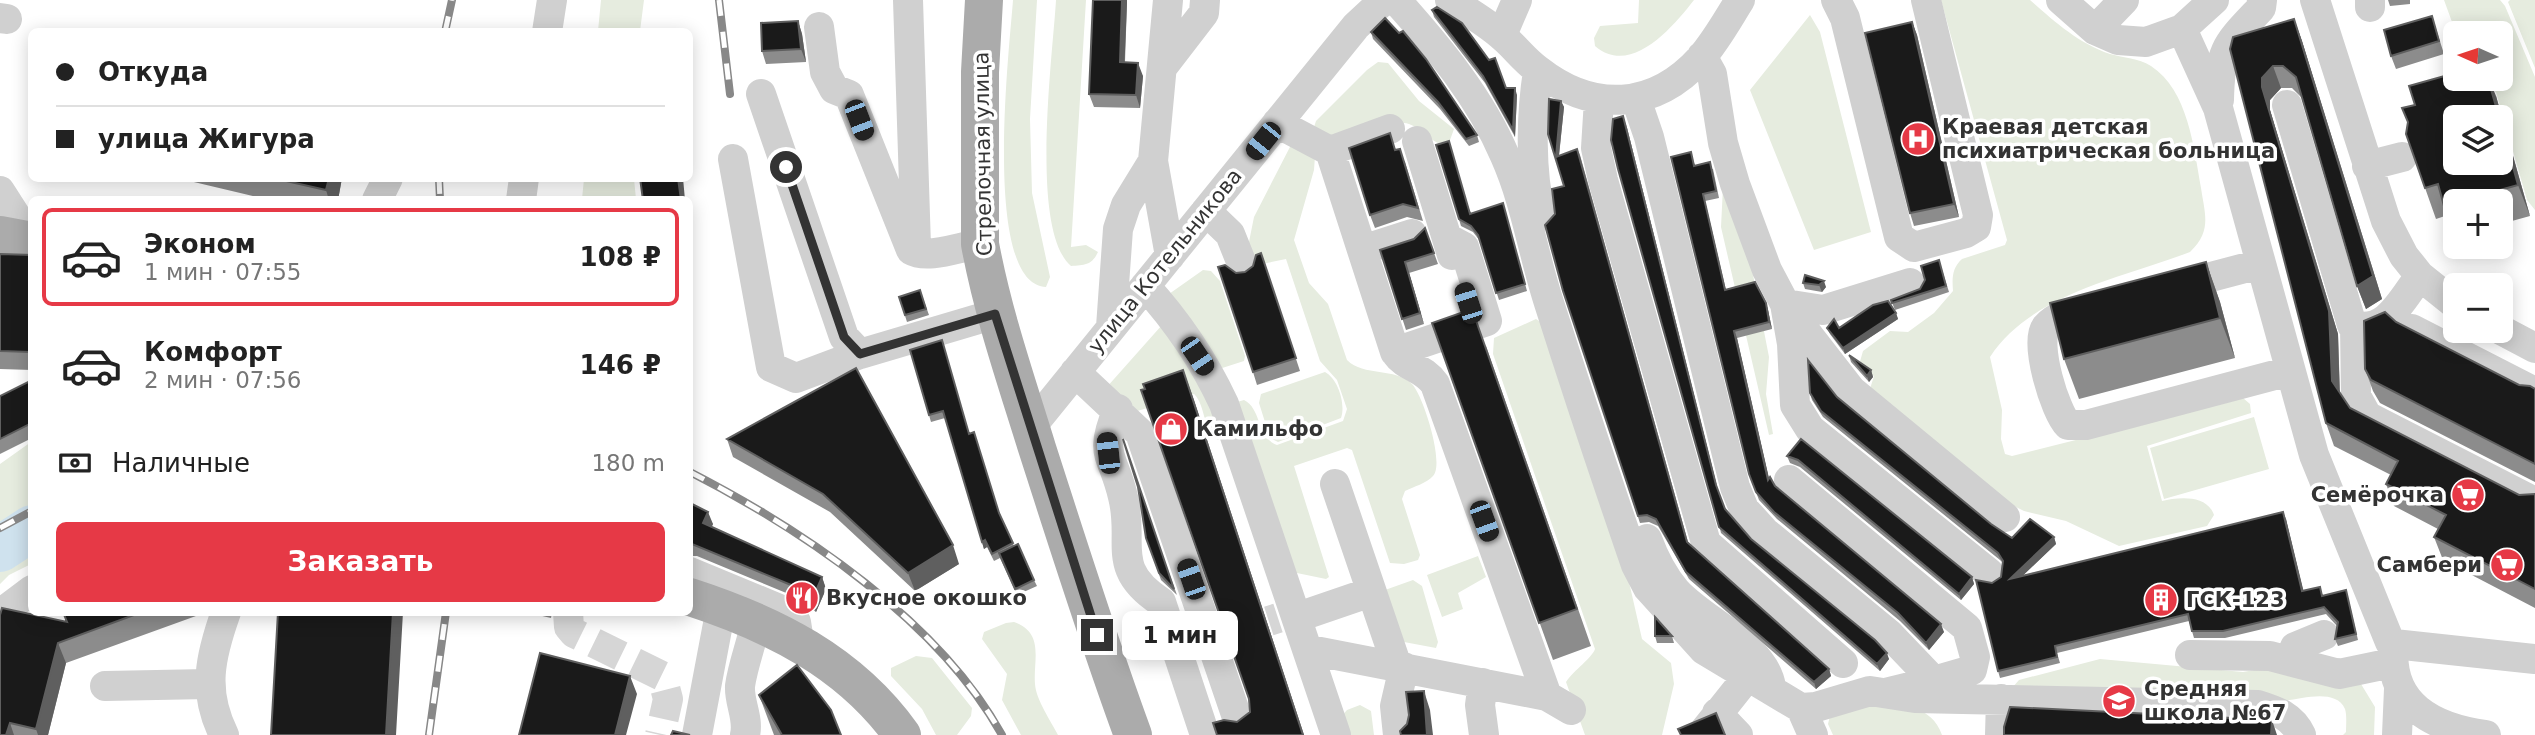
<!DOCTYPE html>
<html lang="ru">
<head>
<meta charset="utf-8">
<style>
	body { margin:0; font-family:"DejaVu Sans",sans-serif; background:#f6f6f6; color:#222; height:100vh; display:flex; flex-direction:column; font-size:26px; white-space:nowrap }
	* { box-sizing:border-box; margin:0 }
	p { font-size:23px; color:#767676 }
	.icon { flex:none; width:38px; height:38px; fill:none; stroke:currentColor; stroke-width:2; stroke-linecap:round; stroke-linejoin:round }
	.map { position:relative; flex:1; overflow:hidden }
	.side { position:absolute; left:28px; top:196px; width:665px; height:420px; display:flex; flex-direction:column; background:#fff; border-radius:10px; box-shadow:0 4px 18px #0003 }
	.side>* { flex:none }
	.guide { position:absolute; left:28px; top:28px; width:665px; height:154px; border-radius:10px; box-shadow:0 4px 18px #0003; display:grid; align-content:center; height:154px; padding:0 28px; background:#fff }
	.needle { width:46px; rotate:273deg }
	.tools { position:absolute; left:2443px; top:21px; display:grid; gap:14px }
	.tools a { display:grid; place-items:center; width:70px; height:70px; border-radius:10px; background:#fff; box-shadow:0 4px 18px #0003; font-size:35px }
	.end { position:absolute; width:32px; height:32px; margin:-16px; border:9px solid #333; background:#fff; box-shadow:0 0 0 4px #fff }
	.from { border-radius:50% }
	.bubble { position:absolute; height:49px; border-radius:10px; background:#fff; box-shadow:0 4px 18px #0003; font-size:23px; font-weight:700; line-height:49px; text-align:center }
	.car { position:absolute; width:21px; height:42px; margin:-21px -10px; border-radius:9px; box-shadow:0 0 5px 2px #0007; background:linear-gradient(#222 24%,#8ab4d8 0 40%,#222 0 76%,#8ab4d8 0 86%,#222 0) }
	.guide b { display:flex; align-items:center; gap:24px; height:66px; font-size:26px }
	.guide b+b { border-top:2px solid #e0e0e0 }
	.guide i { width:18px; height:18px; background:#222 }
	ul { padding:12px 0 0; list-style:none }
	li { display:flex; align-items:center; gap:21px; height:98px; margin:0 14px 10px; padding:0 14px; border:4px solid transparent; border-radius:10px }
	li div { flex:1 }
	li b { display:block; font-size:26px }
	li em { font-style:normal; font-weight:700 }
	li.selected { border-color:#e63946 }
	li>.icon { width:63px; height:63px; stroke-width:1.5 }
	.pay { display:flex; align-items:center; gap:18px; height:77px; padding:0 28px; font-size:26px }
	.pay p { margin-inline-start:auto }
	.primary-button { display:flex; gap:14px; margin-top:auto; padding:14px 28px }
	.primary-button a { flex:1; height:80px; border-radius:10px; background:#e63946; color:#fff; font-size:28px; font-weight:700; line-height:80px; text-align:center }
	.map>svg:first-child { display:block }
</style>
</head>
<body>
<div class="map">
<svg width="2535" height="735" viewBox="0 0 2535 735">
	<rect width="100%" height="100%" fill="#fff"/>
	<path fill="#e6ecdf" d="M601,0H644L640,31H598Z
		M1013,0H1037L1030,119L1032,193L1050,277L1046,287C981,284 1010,44 1013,0Z
		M1056,0H1086L1071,247L1086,245L1098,252C1092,265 1085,265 1071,266C1029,230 1053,54 1056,0Z
		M1639,0H1694C1673,27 1631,77 1595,46L1594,38L1600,26L1638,23Z
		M1941,0H2030C2055,22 2078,43 2110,54C2124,58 2138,58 2151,66C2188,90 2194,148 2201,188C2205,215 2212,231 2190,252C2123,278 2032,293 1990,357L2002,410L2001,439L2005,454L2012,456L2243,398L2250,404L2251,413L2147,446L2162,501C2178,497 2207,494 2214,515L2207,526L2119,546L2066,521L2024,511L2004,501L1869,392L1874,376L1859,365L1863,351L1890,331L1908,332L1934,313L1953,291C1952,278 1952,268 1962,259L2005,245L2007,240Z
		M2444,0H2500L2505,6L2535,77V210L2527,200L2496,92L2477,79H2501V33H2456Z
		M2510,0H2535V68L2508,2Z
		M1810,15L1820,32L1871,232L1814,250L1750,90Z
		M1378,62L1388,63L1419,101L1454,129L1450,140L1438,143C1428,138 1420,128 1409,124C1388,117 1358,135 1338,143L1313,130L1316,121L1367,70Z
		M1291,145L1315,156L1314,170L1294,240L1309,283L1328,304L1347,360C1364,377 1395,367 1412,384C1423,395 1445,464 1433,476C1427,483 1413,487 1405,491L1402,499L1420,555L1418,560L1404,564L1390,563L1352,450L1347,448L1294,466L1329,577L1326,579L1292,572L1237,402L1244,400C1262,409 1256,437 1277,445L1343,421L1347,409L1337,380L1320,361L1286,259L1257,265L1246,257L1254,217Z
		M584,179H634L636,199H582Z
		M1723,187L1748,249L1769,357L1766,394L1773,434L1769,435L1721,227Z
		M1203,270L1211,271L1220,281L1245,356L1244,361L1216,370L1169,294Z
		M1536,319L1545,325L1629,582L1642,639L1671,663L1674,684L1662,735H1585L1566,682C1574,670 1592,658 1595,649L1493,354L1494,338Z
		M1162,325L1204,378L1221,438L1218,440C1203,434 1206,405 1194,394L1134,412L1106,388Z
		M1325,372C1338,379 1346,404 1341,418L1278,442L1270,438L1259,403L1261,394Z
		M2254,417L2269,469L2164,499L2150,448Z
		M31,442V564L9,575L0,584V464Z
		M1478,556L1486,577L1458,593L1463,609L1442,617L1427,575Z
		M1413,580L1422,586L1438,642L1436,648L1404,642L1385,590Z
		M1014,622C1045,633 1033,660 1035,684C1036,700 1051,721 1058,735H1021L1002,700L1007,674L982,639L984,632L1006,623Z
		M916,656L932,658L972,708L971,716L957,735H936L922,709L891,676V668Z
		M2100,659L2243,672L2278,666L2361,684L2375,707L2374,735H2343L2346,732C2346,726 2347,715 2345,709C2336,688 2301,699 2284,701L2012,688L2019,680Z
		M1877,704C1905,708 1931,704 1942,735H1833L1828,724L1830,716Z
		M1360,705L1371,711L1374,735H1343L1340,718L1347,710Z"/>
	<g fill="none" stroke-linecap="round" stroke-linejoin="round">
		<path stroke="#cfe2ee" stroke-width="46" d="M0,549L32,528"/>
		<path stroke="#d6d6d6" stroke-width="30" stroke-dasharray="30 15" stroke-linecap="butt" d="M568,612L569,627L574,633L662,676L668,699L660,735
			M1226,635L1278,618"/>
		<path stroke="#d0d0d0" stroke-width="30" d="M908,0L916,246
			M1168,0L1153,161L1170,256
			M1396,0C1438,47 1480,97 1505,156C1526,203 1533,254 1549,303C1577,391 1606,478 1636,565L1648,588L1704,650L1801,708L1813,735
			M1450,0C1468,12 1488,23 1503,37C1515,47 1525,61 1538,70C1593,113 1654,110 1701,58C1716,41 1728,19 1740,0
			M1836,0L1845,18L1899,237L1914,247L1966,233L1976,227L1978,215L1926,0
			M2061,0L2095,30L2118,40L2146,42L2182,29L2214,0
			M2315,0L2386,221L2404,256L2420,276L2455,304
			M2370,0V7
			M0,18L7,19
			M819,27L825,72L834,89L849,95L911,250C928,260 961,246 980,244
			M2182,29L2218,108L2314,455L2390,642L2394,644C2387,705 2434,728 2486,735
			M2095,30L2124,0
			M547,32L552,0
			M1502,35L1517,0
			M1702,56L1712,74L1723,143L1735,184L1767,270L1785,304L1792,344L1795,405L1810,429L1989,573
			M1164,65L1204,13L1205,0
			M1538,71C1531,116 1530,171 1541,216
			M761,94L844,337L860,354
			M1636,99L1649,137L1735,487L1744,509L1765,532L1889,634L1934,681L1885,693
			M1599,100L1596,148L1603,180L1706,543L1843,663
			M2219,100C2220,48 2226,45 2261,8L2262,0
			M2287,105L2352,325C2386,336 2402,299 2420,276
			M1277,123L1330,151L1395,352C1407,369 1422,366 1435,384L1547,696
			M1417,141L1452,255
			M1330,151L1390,129
			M733,159L771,367L796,378L860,354L995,314
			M2367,166L2402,157
			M0,191L32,241
			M377,200L388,178
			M521,200L524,178
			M1206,211L1230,234L1244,269
			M1362,250L1412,234
			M1145,286C1177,321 1204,361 1224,404L1336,735
			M2173,287L2260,264
			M1785,304L1823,310L1910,283
			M2091,308C2075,312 2057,314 2046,327C2034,343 2055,412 2068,425H2086L2290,371
			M1788,309L1851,390L2005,517
			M2355,326L2356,396L2367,416L2535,502
			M1111,327L1118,229L1126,205L1153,161
			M2412,329L2535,392
			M2501,330L2535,348
			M1395,352L1487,321L1464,247L1447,238
			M1075,372L1140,433L1243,735
			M1118,409C1098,457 1113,453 1123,497C1135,543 1109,568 1161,602L1205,735
			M1031,427L1356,26L1384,0
			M1789,480L1967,628L1975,657L1972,670L1934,681
			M1335,484L1397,666
			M1647,539C1654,558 1663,576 1676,591C1703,621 1765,646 1771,687
			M690,572L789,613L796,622L799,641
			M0,614L32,590
			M1298,617L1371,592
			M2394,644L2535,659
			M1310,650L1547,696L1571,710
			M2190,655L2270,656L2339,674L2392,663
			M2290,659L2295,647L2324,635
			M1483,683L1480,705L1484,735
			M105,686L208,684
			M1801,708L1816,707L1870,691L1915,698L2258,705C2277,711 2292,716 2301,735
			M1717,713L1738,735
			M224,735C202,691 210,657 226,612
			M697,735L721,608
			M745,735C749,718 739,703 740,686C743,664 752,643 756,621
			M1398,735L1395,706L1404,667
			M1701,735L1748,676
			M2000,735L2001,699
			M2397,735L2399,689"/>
		<path stroke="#ababab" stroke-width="38" d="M984,0L980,72V244C993,314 1016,380 1037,448C1068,544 1098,640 1133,735
			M0,235L32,241
			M690,597C773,624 850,662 902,735"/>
		<g stroke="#888" stroke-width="8">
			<path id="rail" d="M719,0L730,94
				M445,32L452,0
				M439,178L440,200
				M690,472C803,530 939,621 1002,735
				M0,528L32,511
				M429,735L446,612"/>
		</g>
		<use href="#rail" stroke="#fff" stroke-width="5" stroke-dasharray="16" stroke-linecap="butt"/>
	</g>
	<path fill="#8c8c8c" d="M1093,0H1127V3L1125,62L1143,76L1140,108L1094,107L1089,94Z
		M2388,0H2410V4L2390,6Z
		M1432,10L1506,88L1517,95L1515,137L1485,83L1434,17Z
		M2432,16L2444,54L2396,69L2391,56Z
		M2294,19L2302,41L2382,299L2366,309L2357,286L2302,98L2292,88H2281L2270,100V110L2338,334L2340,393L2350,408L2519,495L2535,494V608L2443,560L2434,537L2438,529L2394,506L2386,484L2391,475L2334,446L2326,423L2230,49Z
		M798,21L802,34L806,62L766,64L762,51Z
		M1912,22L1917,35L1959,217L1914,226L1910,213Z
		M1371,32L1477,135L1479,142L1469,146L1440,109L1373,39Z
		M2496,96L2530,216L2501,224V201H2455V237L2448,215L2436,219L2406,134Z
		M1561,101L1564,107L1559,156L1577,149L1580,155L1688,542L1829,669L1831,676L1816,689L1689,579L1658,526L1649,522L1640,523L1563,291L1555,214L1564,186L1548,134Z
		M1623,116L1627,128L1718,490L1725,509L1751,539L1889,659L1880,671L1721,533Z
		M1436,145L1471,213L1505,210L1527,291L1499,300L1480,241L1473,232L1461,226Z
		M1396,150L1405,162L1423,221L1407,217L1375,228L1370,215Z
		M1693,159L1695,166L1713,169L1719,198L1705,201L1726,290L1766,303L1768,310L1772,329L1737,338L1769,479L1775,486L1944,632L1929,650L1900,621L1777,519L1759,500L1749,474Z
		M177,178H342L338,200H270Z
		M1425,228L1438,264L1409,273L1424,324L1406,330L1380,250L1414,239Z
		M1261,253L1300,371L1257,385L1253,372L1236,273L1245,272L1253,266Z
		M0,254L32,255V370L0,369Z
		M1939,260L1949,292L1895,310L1891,300L1920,289Z
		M2206,262L2220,302L2235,358L2079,399L2064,359Z
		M1805,275L1826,287L1822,292L1805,289L1803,283Z
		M920,290L929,315L907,322L899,297Z
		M1896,313L1898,319L1845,354L1830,334L1827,328H1839Z
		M2396,322L2519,385L2535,389V482L2380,403L2373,391L2365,369Z
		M1432,323L1486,346L1591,646L1553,660Z
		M910,350L970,434L1000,515L1014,546L1034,580L1037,586L1017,595L1000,558L994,561L987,547L984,549L945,418L931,422Z
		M1849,355L1871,370L1873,377L1869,382L1851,362Z
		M32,380V438L0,454V396Z
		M1810,393L1837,397L1991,524L2012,538L2054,537L2056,544L2022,576L2286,519L2303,590L2323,596L2348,597L2358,640L2338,646L2335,639L2337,626L2326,614L2225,638H2194L2189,621L2057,653L2060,663L2000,678L1998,671L1992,583L2001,577L2003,563L2000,560L1823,417L1812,400Z
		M727,439L959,564L915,591L830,512L733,457Z
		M1801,439L1972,577L1974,584L1961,600L1800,467L1790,463L1787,456Z
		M1138,487L1177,595L1161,580L1146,538Z
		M690,503L713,524L711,527L822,577L826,589L816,612L796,597L697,556H690Z
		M63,612H207L66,663L48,735H0L67,622Z
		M525,612H552L551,618Z
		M1655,636H1672L1674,643H1657Z
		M759,695L841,735H774Z"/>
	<path fill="#5f5f5f" d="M1122,0H1127V3L1124,75L1120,62Z
		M2294,19L2302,41L2382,299L2366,309L2357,286Z
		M798,21L802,34L806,62L801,49Z
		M1912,22L1917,35L1959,217L1954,204Z
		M1138,63L1143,76L1140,108L1136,95Z
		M2273,66L2281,88L2270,100V110L2338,334L2340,404L2332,381L2262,87V78Z
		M2488,79H2489L2496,96L2530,216L2518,185L2501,123V117H2499Z
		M1515,88L1517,95L1515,137L1513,130Z
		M1561,101L1564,107L1558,164L1556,157Z
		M1625,121L1627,128L1718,491L1716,485Z
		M329,178H342L338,200H329L326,190Z
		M678,178H683L685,200H681Z
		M1703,194L1705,201L1727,297L1725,290Z
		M690,234L692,255L690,248Z
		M1405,262L1409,273L1424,324L1420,313Z
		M2206,262L2220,302L2235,358L2220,318Z
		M1824,281L1826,287L1822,292L1819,285Z
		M1766,303L1768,310L1772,329L1769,322Z
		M1896,313L1898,319L1845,354L1843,348Z
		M1734,331L1737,338L1771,487L1768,480Z
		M1183,370L1194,400L1304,735H1303Z
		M1871,370L1873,377L1869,382L1867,376Z
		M708,512L713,524L708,536L703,523Z
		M2283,512L2286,519L2305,597L2302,591Z
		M2054,537L2056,544L2012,586L2010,579Z
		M985,540L987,547L984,549L982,542Z
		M953,545L959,564L915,591L908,573Z
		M822,577L826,589L816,612L812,600Z
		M1972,577L1974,584L1961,600L1959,594Z
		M393,612H403L396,735H386Z
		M1941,624L1944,632L1929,650L1926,643Z
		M58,643L66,663L48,735H38L36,729Z
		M1887,653L1889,659L1880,671L1877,664Z
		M1829,669L1831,676L1816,689L1814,682Z
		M630,676L637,694L626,735H615Z
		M1424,691L1430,710L1433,735H1427Z
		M2272,720L2277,735H2271Z
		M10,723L14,735H6Z"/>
	<path fill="#1a1a1a" stroke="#5f5f5f" stroke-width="2" d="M1093,0H1122L1120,62L1138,63L1136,95L1089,94Z
		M1437,7L1462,23L1489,60L1495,58L1506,88H1515L1513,130L1483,76L1432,10Z
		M2432,16L2439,41L2391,56L2384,30Z
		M1385,18L1399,33L1403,31L1426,59L1477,135L1466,139L1438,102L1371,32Z
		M2294,19L2373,276L2357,286L2296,77L2283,66H2273L2262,78V87L2329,311L2332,381L2350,408L2519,495L2535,494V589L2434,537L2446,515L2386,484L2398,461L2326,423L2230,49L2233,37Z
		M798,21L801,49L762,51L761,23Z
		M1912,22L1954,204L1910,213L1865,33Z
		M2455,73V79H2488L2499,117H2455V163H2501V123L2518,185L2460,201H2455V203L2444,206L2438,184L2425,188L2406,134L2408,122L2402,108L2415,105L2409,86Z
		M1549,99L1561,101L1556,157L1577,149L1687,542L1829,669L1814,682L1686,572L1656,519L1647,515L1638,516L1563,291L1545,225L1555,214L1552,189L1564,186L1548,134Z
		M1623,116L1716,485L1725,509L1751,539L1875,640L1887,653L1877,664L1719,527L1618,169L1611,140L1613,119Z
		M1390,133L1395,150L1400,149L1418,208L1403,204L1370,215L1349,148Z
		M1449,141L1470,214L1503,203L1525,284L1496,293L1478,235L1471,226L1459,219L1436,145Z
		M1691,152L1694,166L1710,162L1716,191L1703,194L1725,290L1755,282L1766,303L1769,322L1734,331L1768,480L1770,477L1775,486L1941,624L1926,643L1898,613L1774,512L1756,492L1749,474L1671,157Z
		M273,178H329L326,190Z
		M640,178H678L681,200H643Z
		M1425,228L1434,253L1405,262L1420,313L1402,319L1380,250L1414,239Z
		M1261,253L1296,358L1253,372L1218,267L1225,265L1236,273L1245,272L1253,266L1256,255Z
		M0,254L32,255L31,352L0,351Z
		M1939,260L1946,286L1892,303L1891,300L1920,289L1925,280L1921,266Z
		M2206,262L2220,318L2064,359L2050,303Z
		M1805,275L1824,281L1819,285L1803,283Z
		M920,290L926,309L905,315L899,297Z
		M1888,301L1896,313L1843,348L1827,328L1834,319L1839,328L1873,305Z
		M1472,309L1577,609L1539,623L1432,323Z
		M2385,312L2396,322L2519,385L2530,386L2535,389V464L2371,380L2365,369L2364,321Z
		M942,340L969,434L974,432L999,513L1013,543L992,554L985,540L982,542L943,411L929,415L910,350Z
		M1849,355L1871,370L1867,376Z
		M1808,360L1837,397L1991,524L2012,538L2030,519L2054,537L2010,579L2283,512L2302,591L2320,587L2322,596L2346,590L2356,634L2335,639L2338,622L2324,607L2223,631H2192L2188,614L2055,646L2057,657L1998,671L1976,580L1992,583L2001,577L2003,561L1998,553L1821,411L1810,393Z
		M856,368L953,545L908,573L823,494L727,439Z
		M1183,370L1303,735H1217L1213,723L1224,720L1237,722L1250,712L1249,699L1141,390L1145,389L1143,384Z
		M32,380V423L0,439V396Z
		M1123,439L1174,589L1159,573L1146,538L1138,487Z
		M1801,439L1972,577L1959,594L1798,460L1787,456Z
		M690,503L708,512L703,523L822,577L812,600L791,585L692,544H690Z
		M1018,544L1034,580L1015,589L999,553Z
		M2,608L67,622L63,612H142L58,643L36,729L10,723L6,735H0V615Z
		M278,612H393L386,735H271Z
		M1655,617L1672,636H1655Z
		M540,653L630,676L615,735H519Z
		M797,665L831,710L841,735H782L759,695Z
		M1424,691L1427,735H1401L1400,731L1407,724L1409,715L1406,692Z
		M2010,707L2272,720L2271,735H2004V727Z
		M1716,713L1725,735H1681L1678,729Z
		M673,731L690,735H671Z"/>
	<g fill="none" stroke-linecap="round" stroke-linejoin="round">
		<path stroke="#333" stroke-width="9" d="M786,167L844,337L860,354L995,314L1097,635"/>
	</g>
	<defs>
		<g id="hospital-disc" transform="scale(1.75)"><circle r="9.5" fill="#e63946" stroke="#fff"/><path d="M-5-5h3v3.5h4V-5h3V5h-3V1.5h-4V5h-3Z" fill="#fff"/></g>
		<g id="shop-disc" transform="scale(1.75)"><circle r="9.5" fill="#e63946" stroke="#fff"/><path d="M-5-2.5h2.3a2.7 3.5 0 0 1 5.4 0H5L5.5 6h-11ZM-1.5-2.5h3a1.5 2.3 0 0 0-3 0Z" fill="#fff"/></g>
		<g id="supermarket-disc" transform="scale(1.75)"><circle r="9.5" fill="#e63946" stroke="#fff"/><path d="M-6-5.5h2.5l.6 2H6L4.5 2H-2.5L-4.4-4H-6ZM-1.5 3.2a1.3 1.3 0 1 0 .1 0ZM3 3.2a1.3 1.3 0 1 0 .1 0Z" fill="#fff"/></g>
		<g id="restaurant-disc" transform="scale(1.75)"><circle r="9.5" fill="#e63946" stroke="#fff"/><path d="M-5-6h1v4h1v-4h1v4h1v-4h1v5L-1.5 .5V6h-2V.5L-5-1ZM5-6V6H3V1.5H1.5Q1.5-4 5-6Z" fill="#fff"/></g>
		<g id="building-disc" transform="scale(1.75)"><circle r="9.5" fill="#e63946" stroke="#fff"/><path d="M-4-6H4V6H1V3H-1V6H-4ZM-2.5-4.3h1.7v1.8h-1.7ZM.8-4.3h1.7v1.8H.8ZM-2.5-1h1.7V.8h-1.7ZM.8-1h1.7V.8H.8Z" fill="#fff"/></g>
		<g id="school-disc" transform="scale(1.75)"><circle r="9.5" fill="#e63946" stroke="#fff"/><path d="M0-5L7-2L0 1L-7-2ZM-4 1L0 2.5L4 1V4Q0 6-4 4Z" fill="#fff"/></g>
	</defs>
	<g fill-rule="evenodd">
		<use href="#hospital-disc" x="1918" y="139"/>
		<use href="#shop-disc" x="1171" y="429"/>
		<use href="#supermarket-disc" x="2468" y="495"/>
		<use href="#supermarket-disc" x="2507" y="565"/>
		<use href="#restaurant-disc" x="802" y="598"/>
		<use href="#building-disc" x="2161" y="600"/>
		<use href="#school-disc" x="2119" y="701"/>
	</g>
	<g text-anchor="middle" stroke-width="7" stroke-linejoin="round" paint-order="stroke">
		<g font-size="21" font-weight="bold" fill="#333" stroke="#fff" text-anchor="start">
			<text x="1942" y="134">Краевая детская<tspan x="1942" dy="24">психиатрическая больница</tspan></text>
			<text x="1196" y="436">Камильфо</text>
			<text x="2444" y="502" text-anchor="end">Семёрочка</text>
			<text x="2482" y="572" text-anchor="end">Самбери</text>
			<text x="826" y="605">Вкусное окошко</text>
			<text x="2186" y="607">ГСК-123</text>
			<text x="2144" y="696">Средняя<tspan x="2144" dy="24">школа №67</tspan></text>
		</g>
		<g font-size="21" fill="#333" stroke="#fff">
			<text transform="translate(983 154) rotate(-91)" y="7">Стрелочная улица</text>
			<text transform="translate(1165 261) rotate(-51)" y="7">улица Котельникова</text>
		</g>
	</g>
</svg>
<div class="tools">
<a><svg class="needle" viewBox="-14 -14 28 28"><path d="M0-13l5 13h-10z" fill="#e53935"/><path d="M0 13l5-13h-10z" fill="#767676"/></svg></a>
<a><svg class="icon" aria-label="layers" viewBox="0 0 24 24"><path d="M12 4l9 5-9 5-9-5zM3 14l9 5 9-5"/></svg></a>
<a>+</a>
<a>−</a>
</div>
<i class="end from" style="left:786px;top:167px"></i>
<i class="end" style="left:1097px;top:635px"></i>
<div class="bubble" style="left:1122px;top:611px;width:116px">1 мин</div>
<i class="car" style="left:859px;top:120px;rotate:159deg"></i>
<i class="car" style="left:1263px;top:141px;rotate:219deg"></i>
<i class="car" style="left:1468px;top:303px;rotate:342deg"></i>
<i class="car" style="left:1197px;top:356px;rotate:146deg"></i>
<i class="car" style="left:1108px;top:453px;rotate:354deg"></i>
<i class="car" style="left:1484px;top:521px;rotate:160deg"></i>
<i class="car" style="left:1191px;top:579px;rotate:341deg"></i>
<div class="guide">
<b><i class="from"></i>Откуда</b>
<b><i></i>улица Жигура</b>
</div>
<section class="side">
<ul>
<li class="selected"><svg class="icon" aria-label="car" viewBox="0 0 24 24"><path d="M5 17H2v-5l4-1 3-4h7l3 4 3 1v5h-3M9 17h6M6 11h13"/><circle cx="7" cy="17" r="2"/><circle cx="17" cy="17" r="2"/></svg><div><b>Эконом</b><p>1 мин · 07:55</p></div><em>108 ₽</em></li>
<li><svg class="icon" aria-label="car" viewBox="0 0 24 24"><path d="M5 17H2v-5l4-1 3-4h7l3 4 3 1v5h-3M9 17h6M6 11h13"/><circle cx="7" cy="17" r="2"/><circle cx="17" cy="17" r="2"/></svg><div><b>Комфорт</b><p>2 мин · 07:56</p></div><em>146 ₽</em></li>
</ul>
<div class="pay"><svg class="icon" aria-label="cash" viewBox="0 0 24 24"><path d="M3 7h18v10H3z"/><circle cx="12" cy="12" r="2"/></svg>Наличные<p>180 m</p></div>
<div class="primary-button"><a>Заказать</a></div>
</section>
</div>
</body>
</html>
